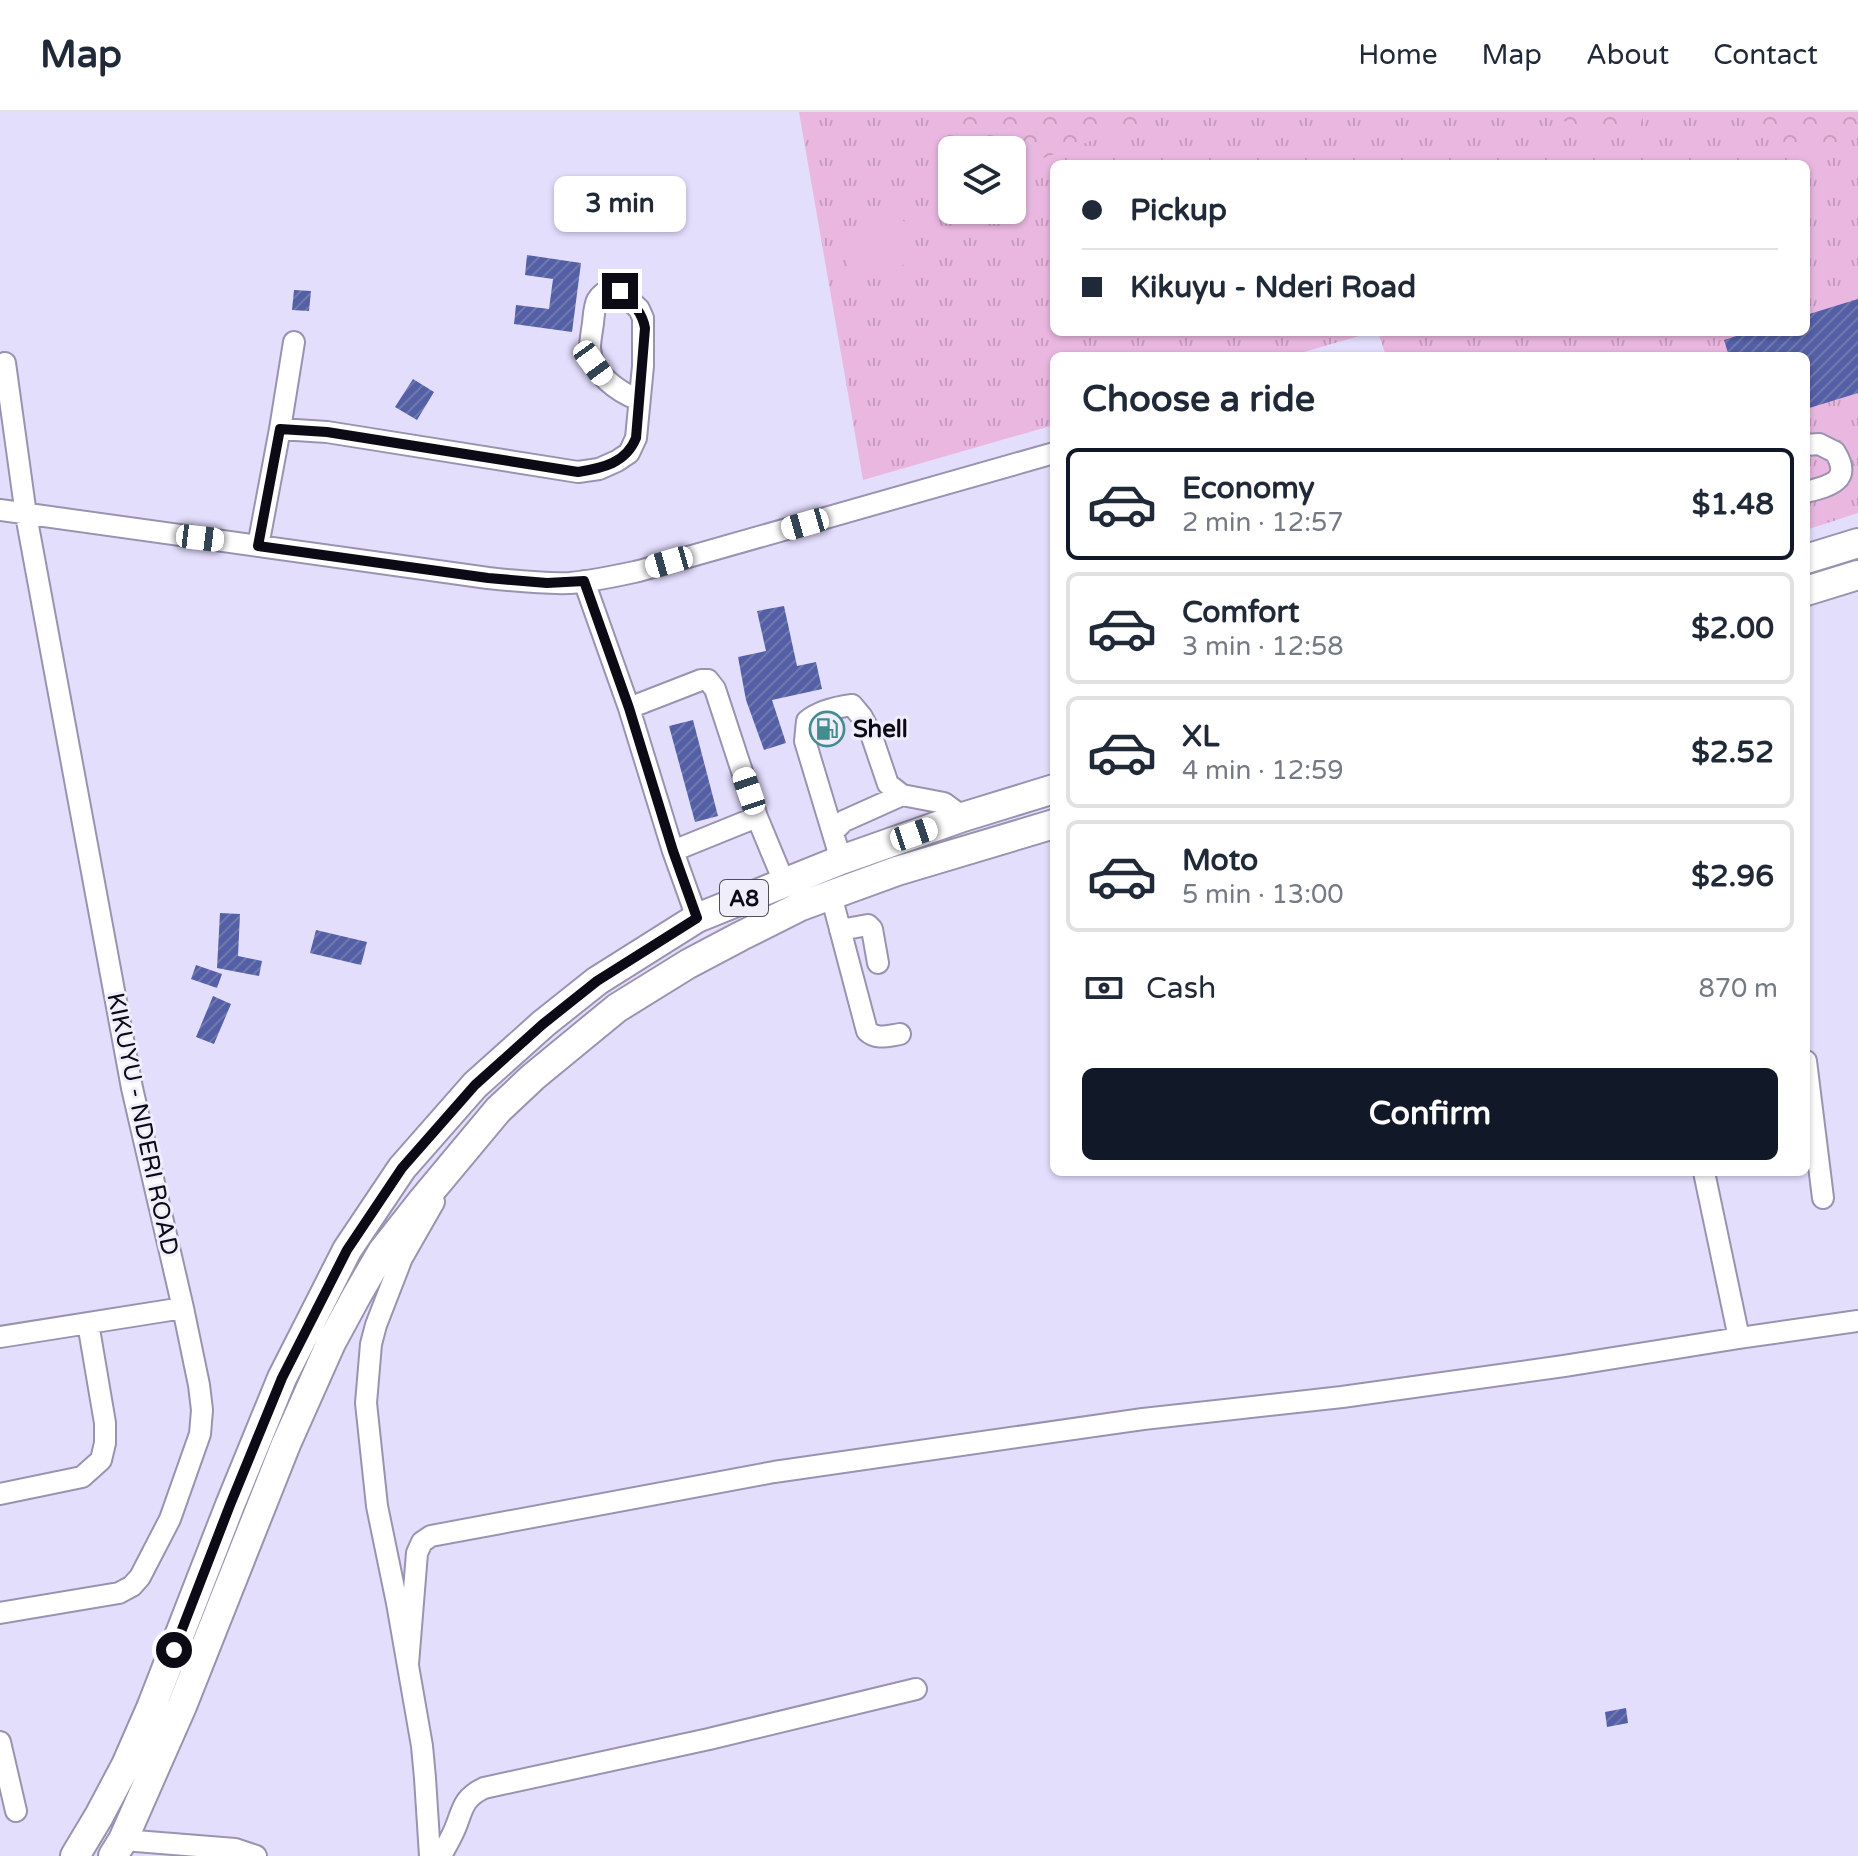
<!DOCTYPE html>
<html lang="en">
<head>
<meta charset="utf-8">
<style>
	body { margin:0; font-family:"Varela Round",sans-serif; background:#f2f2f3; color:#1f2937; height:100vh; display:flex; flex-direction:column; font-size:30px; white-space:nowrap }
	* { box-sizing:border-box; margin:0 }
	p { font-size:26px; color:#747a83 }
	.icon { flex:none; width:44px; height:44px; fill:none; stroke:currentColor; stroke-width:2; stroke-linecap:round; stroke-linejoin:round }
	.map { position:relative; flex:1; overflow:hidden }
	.side { position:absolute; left:1050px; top:240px; width:760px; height:824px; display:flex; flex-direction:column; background:#fff; border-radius:12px; box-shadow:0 2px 6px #0004 }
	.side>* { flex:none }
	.hud { position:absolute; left:1050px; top:48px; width:760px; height:176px; border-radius:12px; box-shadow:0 2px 6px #0004; display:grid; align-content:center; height:176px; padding:0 32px; background:#fff }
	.tools { position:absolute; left:938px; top:24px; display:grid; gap:16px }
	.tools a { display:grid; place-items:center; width:88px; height:88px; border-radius:12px; background:#fff; box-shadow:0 2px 6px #0004; font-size:40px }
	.end { position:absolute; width:36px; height:36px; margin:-18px; border:10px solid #0c0a14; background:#fff; box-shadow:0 0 0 4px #fff }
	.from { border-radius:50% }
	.bubble { position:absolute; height:56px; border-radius:12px; background:#fff; box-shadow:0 2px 6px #0004; font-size:26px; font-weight:700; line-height:56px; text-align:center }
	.car { position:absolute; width:24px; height:48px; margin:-24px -12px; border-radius:10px; box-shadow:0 0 6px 2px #0007; background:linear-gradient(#fff 24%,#345 0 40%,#fff 0 76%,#345 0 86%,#fff 0) }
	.hud b { display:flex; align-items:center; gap:28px; height:76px; font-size:30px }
	.hud b+b { border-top:2px solid #e0e1e3 }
	.hud i { width:20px; height:20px; background:#1f2937 }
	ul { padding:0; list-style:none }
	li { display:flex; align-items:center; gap:24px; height:112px; margin:0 16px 12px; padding:0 16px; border:4px solid #e0e1e3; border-radius:12px }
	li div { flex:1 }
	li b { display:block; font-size:30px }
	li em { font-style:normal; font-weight:700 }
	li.active { border-color:#111827 }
	li>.icon { width:72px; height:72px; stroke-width:1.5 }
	h2 { padding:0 32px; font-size:36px; line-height:96px }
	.pay { display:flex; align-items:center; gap:20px; height:88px; padding:0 32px; font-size:30px }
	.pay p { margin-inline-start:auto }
	.action { display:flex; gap:16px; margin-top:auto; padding:16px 32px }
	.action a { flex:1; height:92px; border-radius:12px; background:#111827; color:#fff; font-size:32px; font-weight:700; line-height:92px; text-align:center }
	header { display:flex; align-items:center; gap:48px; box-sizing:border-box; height:112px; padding:0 40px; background:#fff; border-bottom:2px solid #e0e1e3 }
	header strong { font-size:38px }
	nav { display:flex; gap:44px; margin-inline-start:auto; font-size:28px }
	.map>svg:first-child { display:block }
</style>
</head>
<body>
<header>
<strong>Map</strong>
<nav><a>Home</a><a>Map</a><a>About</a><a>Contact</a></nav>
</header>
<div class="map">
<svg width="1858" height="1744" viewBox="0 0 1858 1744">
	<defs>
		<pattern id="grass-tufts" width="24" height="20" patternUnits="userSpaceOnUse" patternTransform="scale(2)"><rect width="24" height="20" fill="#eab7e0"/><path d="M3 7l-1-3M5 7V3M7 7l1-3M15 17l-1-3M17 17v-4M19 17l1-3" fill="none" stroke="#c89cbf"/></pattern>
		<pattern id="forest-crowns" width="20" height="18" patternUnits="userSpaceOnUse" patternTransform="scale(2)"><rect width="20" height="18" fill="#eab7e0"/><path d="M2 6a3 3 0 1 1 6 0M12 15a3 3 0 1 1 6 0" fill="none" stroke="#c89cbf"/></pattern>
		<pattern id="building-hatch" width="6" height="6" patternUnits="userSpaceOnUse" patternTransform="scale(2)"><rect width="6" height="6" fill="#535fa6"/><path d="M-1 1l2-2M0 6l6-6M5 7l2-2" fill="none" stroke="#7179ab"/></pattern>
	</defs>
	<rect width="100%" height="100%" fill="#e4defd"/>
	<path fill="url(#grass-tufts)" fill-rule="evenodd" d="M799,0H1858V401L1806,418V244H1386L1378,220H1806V52H1054V220H1373L1290,244H1054V313L863,368ZM952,38H1012V98H952Z"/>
	<path fill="url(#forest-crowns)" d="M942,0H1170L1038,48L1012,52V38H952V40C940,29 940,15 942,0Z
		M1535,0H1645L1637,21L1599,20Z
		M1736,0H1858V24L1826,42L1780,29Z"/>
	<path fill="#eab7e0" d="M896,104L908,112C920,152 893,170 855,167C839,149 844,125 865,113C873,107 886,106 896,104Z"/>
	<path fill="url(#building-hatch)" d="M527,143L581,151L572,220L514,212L516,193L549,197L553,167L525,163Z
		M294,178L311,179L309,199L292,198Z
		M1858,187V281L1806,297V244H1729L1724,228L1749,220H1806V203Z
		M413,267L434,280L417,308L395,295Z
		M784,494L797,554L816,550L822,577L772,588L786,631L764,638L746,588L738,545L766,539L757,499Z
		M693,608L718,704L695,710L669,614Z
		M220,801L240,802L238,844L262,849L259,864L217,856Z
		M316,818L367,830L361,853L310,841Z
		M196,853L222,862L217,876L191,867Z
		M213,884L231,892L214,932L196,925Z
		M1626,1596L1628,1611L1607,1615L1605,1600Z"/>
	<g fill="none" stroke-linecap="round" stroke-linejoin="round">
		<g stroke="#9993b0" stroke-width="24">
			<path id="minor" d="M280,317L294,230
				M1806,333L1819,332L1835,340C1853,369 1829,374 1806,380
				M0,398L488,466C515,469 543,472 570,471C594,469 616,464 639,459L1054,341
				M258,434L280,317L327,320L578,360L599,357L617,349L629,341L636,326L643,254V206L639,197L620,179L613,176C594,184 595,192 593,211C592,219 590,228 590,236C591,261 618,280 639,288
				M584,469L629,596L673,739
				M629,596L701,568H708L715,577L757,705
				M833,720L844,709L902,683
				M841,748L805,629L807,609C819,599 837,595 852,593L862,605L871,622L888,672L902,683L944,691L963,705
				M831,783L867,919C877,928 887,924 900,922
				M697,806L673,739L757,705L784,770
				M840,818L868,813L872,817L878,851
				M1806,949L1823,1086
				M1704,1060L1739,1226
				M0,1225L183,1196
				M0,1382L82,1365L101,1348L105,1331V1311L88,1211
				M0,1501L119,1481L132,1474L140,1465L170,1407L200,1322L202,1298L199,1273L183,1196L132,976L26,403L5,251
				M408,1552L417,1441L422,1430L431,1424L774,1360L1143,1307L1342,1285L1564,1254L1739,1226L1858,1209
				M0,1630L16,1699
				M123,1728L235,1737L256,1744
				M430,1744L425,1666L422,1634L397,1491L377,1394L366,1291L371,1232L376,1213L402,1146L434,1090
				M441,1744C445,1736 450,1728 454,1719C463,1699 461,1687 484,1676L709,1627L916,1577"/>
		</g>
		<g stroke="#9993b0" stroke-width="32">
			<path id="highway" d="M1806,447L1858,431
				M1806,479L1858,463
				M75,1744L99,1704L126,1653L151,1596L230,1393L282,1266L347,1138L402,1056L475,973L543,912L597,869L697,806L841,748L963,705L1054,677
				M113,1744L123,1728L182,1594L286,1332L331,1231L357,1183L382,1140L423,1088L498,998L533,965L617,896L688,852L741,824L801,794L831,783L897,759L1054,712"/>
		</g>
		<use href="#minor" stroke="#fff" stroke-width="20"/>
		<use href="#highway" stroke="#fff" stroke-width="28"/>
	</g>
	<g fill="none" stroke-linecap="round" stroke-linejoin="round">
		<path stroke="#0c0a14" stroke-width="10" d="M174,1538L230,1393L282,1266L347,1138L402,1056L475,973L543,912L597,869L697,806L673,739L629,596L584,469L547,471L488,466L258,434L280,317L327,320L578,360C603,356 626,351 636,326L645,216C642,199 632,191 620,179"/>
	</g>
	<defs>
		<g id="fuel-ring" transform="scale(1.8)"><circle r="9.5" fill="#f0eefb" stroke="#448c8d" stroke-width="1.5"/><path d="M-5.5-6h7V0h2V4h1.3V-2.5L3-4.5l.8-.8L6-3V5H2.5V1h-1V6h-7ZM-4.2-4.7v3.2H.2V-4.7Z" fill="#448c8d"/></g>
	</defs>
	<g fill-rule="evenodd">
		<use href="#fuel-ring" x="827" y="617"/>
	</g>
	<g text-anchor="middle" stroke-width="6" stroke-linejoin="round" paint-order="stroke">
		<rect fill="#f0eefb" stroke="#504e59" stroke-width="2" x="720" y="768" width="48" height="36" rx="6"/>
		<g font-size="22" font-weight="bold" fill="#0c0a14">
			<text x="744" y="794">A8</text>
		</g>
		<g font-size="24" font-weight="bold" fill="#0c0a14" stroke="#f0eefb" text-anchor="start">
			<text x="853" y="625">Shell</text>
		</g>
		<g font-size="24" fill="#0c0a14" stroke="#f0eefb">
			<text transform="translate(143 1012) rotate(78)" y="8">KIKUYU - NDERI ROAD</text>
		</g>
	</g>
</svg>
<div class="tools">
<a><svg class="icon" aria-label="layers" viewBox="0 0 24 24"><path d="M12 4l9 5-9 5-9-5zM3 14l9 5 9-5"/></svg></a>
</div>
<i class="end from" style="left:174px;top:1538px"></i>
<i class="end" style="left:620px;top:179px"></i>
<div class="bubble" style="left:554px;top:64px;width:132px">3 min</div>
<i class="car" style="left:593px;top:251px;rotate:144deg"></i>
<i class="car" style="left:805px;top:412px;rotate:254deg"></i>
<i class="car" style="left:200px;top:426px;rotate:97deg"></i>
<i class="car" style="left:669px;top:450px;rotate:254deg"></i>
<i class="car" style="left:749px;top:679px;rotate:341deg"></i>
<i class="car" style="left:914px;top:722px;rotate:71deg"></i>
<div class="hud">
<b><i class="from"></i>Pickup</b>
<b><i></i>Kikuyu - Nderi Road</b>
</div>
<section class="side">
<h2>Choose a ride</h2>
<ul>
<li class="active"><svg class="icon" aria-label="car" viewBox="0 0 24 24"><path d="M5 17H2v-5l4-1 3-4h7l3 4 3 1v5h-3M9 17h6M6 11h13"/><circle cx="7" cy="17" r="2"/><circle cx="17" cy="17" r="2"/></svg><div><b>Economy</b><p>2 min · 12:57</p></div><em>$1.48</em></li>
<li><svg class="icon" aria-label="car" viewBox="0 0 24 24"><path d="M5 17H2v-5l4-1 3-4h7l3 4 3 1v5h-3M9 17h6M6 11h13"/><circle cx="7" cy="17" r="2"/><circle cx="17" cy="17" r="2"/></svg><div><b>Comfort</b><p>3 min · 12:58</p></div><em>$2.00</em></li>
<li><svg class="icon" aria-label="car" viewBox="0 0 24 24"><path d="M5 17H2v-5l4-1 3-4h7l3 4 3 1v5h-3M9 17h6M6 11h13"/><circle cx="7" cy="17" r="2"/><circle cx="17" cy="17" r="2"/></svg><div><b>XL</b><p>4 min · 12:59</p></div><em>$2.52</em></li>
<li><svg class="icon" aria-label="car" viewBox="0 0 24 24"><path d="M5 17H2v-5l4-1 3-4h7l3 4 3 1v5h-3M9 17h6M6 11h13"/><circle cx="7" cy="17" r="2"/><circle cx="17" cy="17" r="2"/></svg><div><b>Moto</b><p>5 min · 13:00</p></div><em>$2.96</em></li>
</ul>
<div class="pay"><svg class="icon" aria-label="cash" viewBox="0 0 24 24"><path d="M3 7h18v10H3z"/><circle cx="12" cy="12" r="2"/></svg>Cash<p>870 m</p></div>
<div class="action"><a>Confirm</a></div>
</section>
</div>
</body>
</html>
